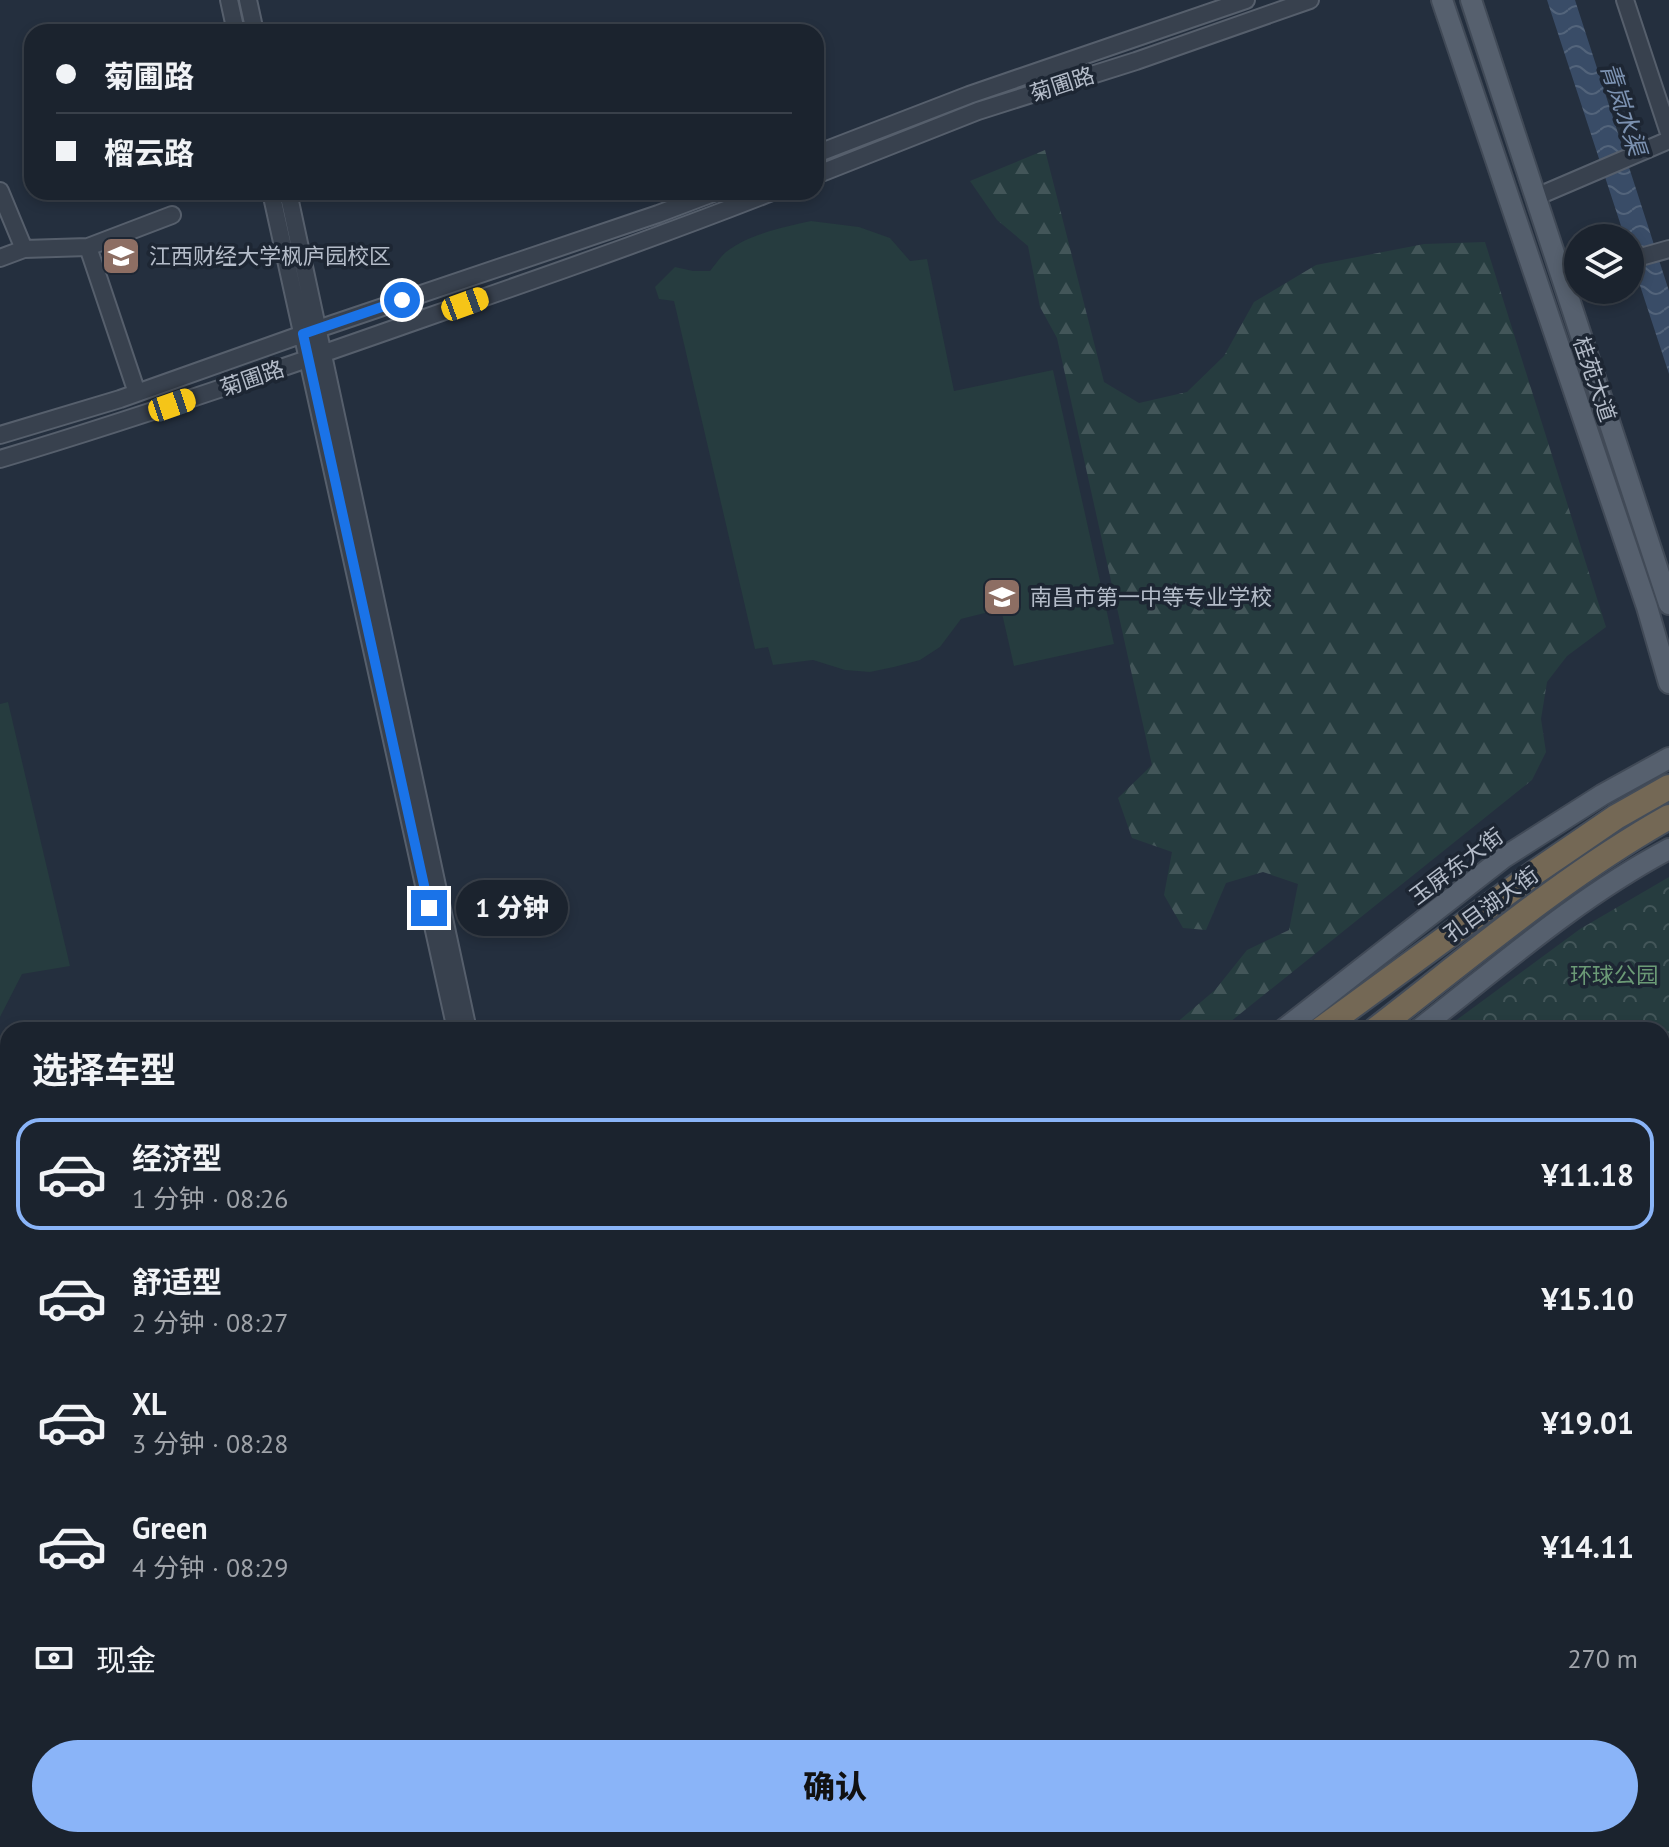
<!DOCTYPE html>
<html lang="zh">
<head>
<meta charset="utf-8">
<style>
	body { margin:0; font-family:"PT Sans","Noto Sans SC",sans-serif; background:#242b36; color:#f1f3f6; height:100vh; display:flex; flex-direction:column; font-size:30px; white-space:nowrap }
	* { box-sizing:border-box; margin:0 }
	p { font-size:26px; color:#a0a4aa }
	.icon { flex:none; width:44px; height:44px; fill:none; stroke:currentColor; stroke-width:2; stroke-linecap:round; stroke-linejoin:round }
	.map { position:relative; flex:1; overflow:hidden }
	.drawer { position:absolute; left:0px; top:1022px; width:1670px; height:826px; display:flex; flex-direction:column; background:#1b232e; border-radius:24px 24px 0 0; box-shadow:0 4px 12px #0003,0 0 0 2px #39404a }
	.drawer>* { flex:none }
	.top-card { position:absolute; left:24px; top:24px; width:800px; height:176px; border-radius:24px; box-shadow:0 4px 12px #0003,0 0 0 2px #39404a; display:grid; align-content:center; height:176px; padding:0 32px; background:#1b232e }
	.tools { position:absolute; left:1564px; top:224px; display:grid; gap:16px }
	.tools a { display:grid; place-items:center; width:80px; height:80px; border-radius:50%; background:#1b232e; box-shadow:0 4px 12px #0003,0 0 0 2px #39404a; font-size:40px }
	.end { position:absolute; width:36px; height:36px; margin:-18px; border:10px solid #1a73e8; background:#fff; box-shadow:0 0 0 4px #fff }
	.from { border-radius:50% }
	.bubble { position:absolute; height:56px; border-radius:28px; background:#1b232e; box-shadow:0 4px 12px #0003,0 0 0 2px #39404a; font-size:26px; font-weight:800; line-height:56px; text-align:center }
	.car { position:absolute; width:24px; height:48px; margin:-24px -12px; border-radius:10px; box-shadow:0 0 6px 2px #0007; background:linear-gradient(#f5c518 24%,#345 0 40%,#f5c518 0 76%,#345 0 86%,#f5c518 0) }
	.top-card b { display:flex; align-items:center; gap:28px; height:76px; font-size:30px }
	.top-card b+b { border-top:2px solid #39404a }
	.top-card i { width:20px; height:20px; background:#f1f3f6 }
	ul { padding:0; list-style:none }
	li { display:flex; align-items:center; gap:24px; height:112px; margin:0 16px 12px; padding:0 16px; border:4px solid transparent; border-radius:24px }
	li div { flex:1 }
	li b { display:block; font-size:30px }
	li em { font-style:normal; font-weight:800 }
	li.current { border-color:#8ab4f8 }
	li>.icon { width:72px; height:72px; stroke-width:1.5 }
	h2 { padding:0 32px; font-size:36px; line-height:96px }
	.pay { display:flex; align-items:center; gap:20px; height:88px; padding:0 32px; font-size:30px }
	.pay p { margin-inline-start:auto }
	.primary-button { display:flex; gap:16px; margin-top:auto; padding:16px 32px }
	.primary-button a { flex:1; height:92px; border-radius:48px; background:#8ab4f8; color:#111; font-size:32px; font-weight:800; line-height:92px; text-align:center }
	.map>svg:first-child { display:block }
</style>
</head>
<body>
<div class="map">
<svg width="1669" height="1847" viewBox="0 0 1669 1847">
	<defs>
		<pattern id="forest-firs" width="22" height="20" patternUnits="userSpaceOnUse" patternTransform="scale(2)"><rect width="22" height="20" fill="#263c3f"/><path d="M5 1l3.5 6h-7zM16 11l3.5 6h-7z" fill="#435659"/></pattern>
		<pattern id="park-crowns" width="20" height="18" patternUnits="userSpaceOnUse" patternTransform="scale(2)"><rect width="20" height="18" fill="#263c3f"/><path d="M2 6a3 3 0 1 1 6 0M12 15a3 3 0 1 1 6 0" fill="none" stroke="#435659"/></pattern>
		<pattern id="water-waves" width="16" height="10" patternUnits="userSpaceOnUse" patternTransform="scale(2)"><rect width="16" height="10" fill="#394c67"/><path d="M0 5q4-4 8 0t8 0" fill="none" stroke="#53647b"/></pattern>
	</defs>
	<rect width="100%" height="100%" fill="#242f3e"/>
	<path fill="#263c3f" d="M811,221L859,227L890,238L910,261L927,259L954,391L1053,370L1114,644L1014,666L1001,609L961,619L940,647L920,660L894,667L870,672L845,670L813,660L773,665L768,647L755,649L674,301L659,299L655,287L675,267L693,271H710C715,265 720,257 726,252C749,234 784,227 811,221Z
		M8,702L70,966L22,974L0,1017V704Z"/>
	<path fill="url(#forest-firs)" d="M1045,150L1104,382L1139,403L1187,392L1224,356L1254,302L1316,265L1424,244L1485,242L1606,627L1567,656L1547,682L1541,719L1546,752L1532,780L1220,1030H1168L1215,990L1247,950L1289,930L1298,884L1263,872L1226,883L1206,930L1183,928L1164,895L1172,852L1132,838L1118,798L1152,765L1057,338L1040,307L1028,246L997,220L970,181Z"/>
	<path fill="url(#park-crowns)" d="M1669,877V1847H1465L1464,1840H1662V1030H1443L1580,929Z"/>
	<path fill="url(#water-waves)" d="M1547,0H1575L1669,291V374L1630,255V238H1625Z"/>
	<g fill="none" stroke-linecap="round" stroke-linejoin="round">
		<g stroke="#565f6c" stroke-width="20">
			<path id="minor" d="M229,0L236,32
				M248,0L255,32
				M1625,0L1669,133
				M816,154L969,95L1246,0
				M816,175L978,111L1136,61L1310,0
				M0,191L24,249
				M271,192L456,1030
				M288,192L468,1030
				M1536,197L1669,140
				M88,247L137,393
				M0,258L24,249L88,247L172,215
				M1630,260L1669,249
				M0,435L120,399L303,334L658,214L716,192
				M0,459C141,417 280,369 419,320C537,279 655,238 772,192
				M1455,1840L1457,1847
				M1507,1840L1510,1847
				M1416,1847L1417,1840
				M1527,1847L1542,1840"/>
		</g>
		<g stroke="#414a57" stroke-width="24">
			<path id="major" d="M1442,0L1647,607L1669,683
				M1471,0L1669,604
				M1283,1030L1503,858L1602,795L1669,758
				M1418,1030C1499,967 1578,897 1669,849
				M362,1847L369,1840
				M382,1847L389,1840"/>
		</g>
		<g stroke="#434c59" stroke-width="28">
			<path id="highway" d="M1320,1030L1537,871L1616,817L1669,787
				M1375,1030C1471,956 1564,876 1669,817"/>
		</g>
		<path stroke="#44595c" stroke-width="3" stroke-dasharray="6 6" stroke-linecap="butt" d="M1662,1342L1669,1344
			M1662,1553L1667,1554
			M1595,1840L1599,1847
			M1588,1847L1591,1840"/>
		<use href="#minor" stroke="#38414e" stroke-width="16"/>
		<use href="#major" stroke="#56606e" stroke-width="20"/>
		<use href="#highway" stroke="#746855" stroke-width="24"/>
	</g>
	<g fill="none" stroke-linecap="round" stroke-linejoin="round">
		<path stroke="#1a73e8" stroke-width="10" d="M402,300L303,334L429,908"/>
	</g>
	<defs>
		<g id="university-square" transform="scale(2)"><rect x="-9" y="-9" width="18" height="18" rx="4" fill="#8d6e63" stroke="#1d2633"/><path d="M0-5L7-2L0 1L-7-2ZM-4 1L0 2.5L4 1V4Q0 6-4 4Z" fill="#fff"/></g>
		<g id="school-square" transform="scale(2)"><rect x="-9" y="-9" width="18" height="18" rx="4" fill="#8d6e63" stroke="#1d2633"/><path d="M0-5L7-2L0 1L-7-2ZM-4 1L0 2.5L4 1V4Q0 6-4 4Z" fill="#fff"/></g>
	</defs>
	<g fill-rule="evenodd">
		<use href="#university-square" x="121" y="256"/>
		<use href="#school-square" x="1002" y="597"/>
	</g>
	<g text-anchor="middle" stroke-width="7" stroke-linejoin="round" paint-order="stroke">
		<g font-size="22" fill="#b4bcc9" stroke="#1d2633">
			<text transform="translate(1062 84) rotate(-18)" y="8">菊圃路</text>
			<text transform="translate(252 378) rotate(-19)" y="8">菊圃路</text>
			<text transform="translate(1595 379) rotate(71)" y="8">桂苑大道</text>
			<text transform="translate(1456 866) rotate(-37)" y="8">玉屏东大街</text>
			<text transform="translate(1491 904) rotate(-36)" y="8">孔目湖大街</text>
		</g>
		<g font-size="22" fill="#b4bcc9" stroke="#1d2633" text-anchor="start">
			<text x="149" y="264">江西财经大学枫庐园校区</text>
			<text x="1030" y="605">南昌市第一中等专业学校</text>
		</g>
		<g font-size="22" fill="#6b9a76" stroke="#1d2633">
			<text x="1614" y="983">环球公园</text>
		</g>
		<g font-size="24" font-style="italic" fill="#7c92b1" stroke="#1d2633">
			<text transform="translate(1623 109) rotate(72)" y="8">青岚水渠</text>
		</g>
	</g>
</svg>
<div class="tools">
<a><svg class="icon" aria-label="layers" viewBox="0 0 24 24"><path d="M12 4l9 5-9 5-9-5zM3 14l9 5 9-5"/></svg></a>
</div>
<i class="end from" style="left:402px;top:300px"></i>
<i class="end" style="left:429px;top:908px"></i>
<div class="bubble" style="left:456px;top:880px;width:112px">1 分钟</div>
<i class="car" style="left:465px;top:304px;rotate:70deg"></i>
<i class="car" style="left:172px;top:405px;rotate:71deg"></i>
<div class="top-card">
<b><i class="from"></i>菊圃路</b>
<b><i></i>榴云路</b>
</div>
<section class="drawer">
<h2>选择车型</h2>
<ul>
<li class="current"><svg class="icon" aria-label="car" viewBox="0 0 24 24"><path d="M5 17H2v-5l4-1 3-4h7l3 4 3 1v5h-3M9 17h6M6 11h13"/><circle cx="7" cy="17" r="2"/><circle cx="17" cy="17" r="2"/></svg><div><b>经济型</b><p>1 分钟 · 08:26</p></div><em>¥11.18</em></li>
<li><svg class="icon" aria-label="car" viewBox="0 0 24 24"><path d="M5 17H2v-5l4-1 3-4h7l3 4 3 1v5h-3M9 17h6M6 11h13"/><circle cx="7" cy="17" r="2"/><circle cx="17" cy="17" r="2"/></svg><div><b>舒适型</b><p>2 分钟 · 08:27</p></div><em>¥15.10</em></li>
<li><svg class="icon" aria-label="car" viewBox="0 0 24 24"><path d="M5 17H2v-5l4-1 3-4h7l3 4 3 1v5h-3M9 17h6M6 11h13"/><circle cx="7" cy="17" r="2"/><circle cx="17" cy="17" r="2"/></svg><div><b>XL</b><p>3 分钟 · 08:28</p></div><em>¥19.01</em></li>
<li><svg class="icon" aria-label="car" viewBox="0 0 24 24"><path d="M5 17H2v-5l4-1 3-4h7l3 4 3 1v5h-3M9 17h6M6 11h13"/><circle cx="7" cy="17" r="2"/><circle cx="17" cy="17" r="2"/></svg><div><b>Green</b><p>4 分钟 · 08:29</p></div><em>¥14.11</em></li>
</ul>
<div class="pay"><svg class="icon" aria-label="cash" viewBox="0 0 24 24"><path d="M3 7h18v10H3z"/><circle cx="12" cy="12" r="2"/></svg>现金<p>270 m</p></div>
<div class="primary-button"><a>确认</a></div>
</section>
</div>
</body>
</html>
